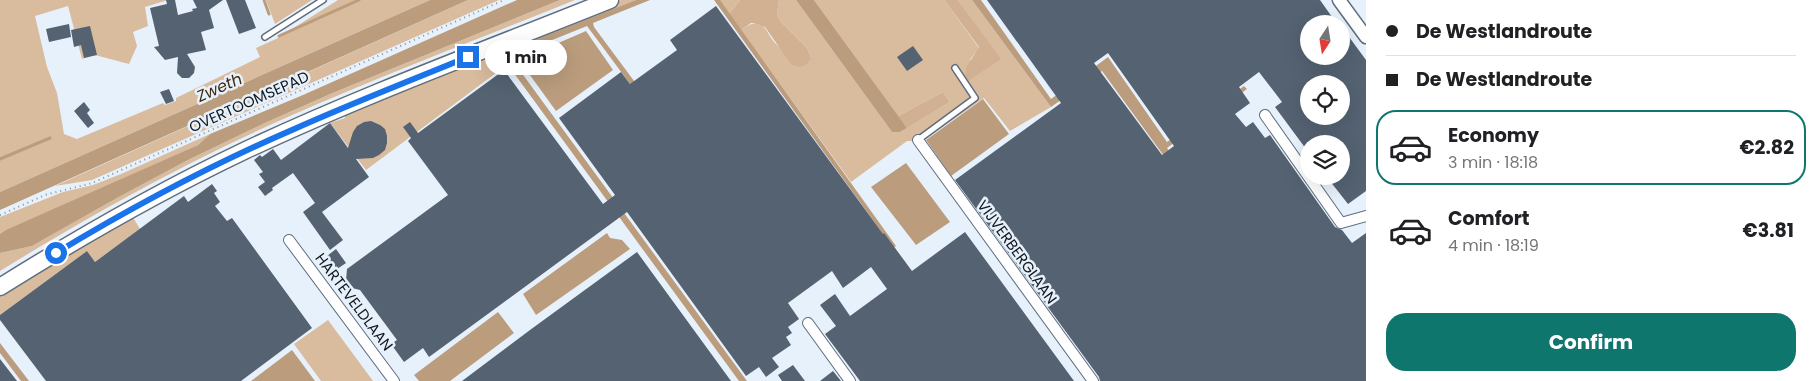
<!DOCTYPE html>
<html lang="en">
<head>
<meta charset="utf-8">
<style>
	body { margin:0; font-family:Poppins,sans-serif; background:#f2f2f2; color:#202124; height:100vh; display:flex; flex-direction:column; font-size:19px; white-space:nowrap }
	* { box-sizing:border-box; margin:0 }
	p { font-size:16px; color:#757577 }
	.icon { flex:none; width:28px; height:28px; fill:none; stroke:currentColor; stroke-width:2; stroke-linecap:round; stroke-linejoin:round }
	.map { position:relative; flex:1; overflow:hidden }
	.panel { display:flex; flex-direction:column; background:#fff; width:450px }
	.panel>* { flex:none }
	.hud { display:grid; align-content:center; height:110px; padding:0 20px; background:#fff }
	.needle { width:32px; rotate:192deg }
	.tools { position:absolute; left:1300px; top:15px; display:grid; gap:10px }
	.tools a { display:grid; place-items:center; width:50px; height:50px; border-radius:50%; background:#fff; box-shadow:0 5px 20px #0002; font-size:25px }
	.end { position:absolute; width:22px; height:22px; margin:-11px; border:6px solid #1a73e8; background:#fff; box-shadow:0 0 0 2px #fff }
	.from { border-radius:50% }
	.bubble { position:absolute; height:35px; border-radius:18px; background:#fff; box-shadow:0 5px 20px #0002; font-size:16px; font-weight:700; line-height:35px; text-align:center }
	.hud b { display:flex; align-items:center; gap:18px; height:48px; font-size:19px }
	.hud b+b { border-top:1px solid #e0e0e0 }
	.hud i { width:12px; height:12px; background:#202124 }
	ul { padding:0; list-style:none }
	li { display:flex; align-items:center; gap:15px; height:75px; margin:0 10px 8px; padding:0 10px; border:2px solid transparent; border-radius:20px }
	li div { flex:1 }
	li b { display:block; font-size:19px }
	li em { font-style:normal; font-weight:700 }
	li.current { border-color:#0f766e }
	li>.icon { width:45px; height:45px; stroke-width:1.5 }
	.button { display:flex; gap:10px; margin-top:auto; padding:10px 20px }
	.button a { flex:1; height:58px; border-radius:20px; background:#0f766e; color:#fff; font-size:20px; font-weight:700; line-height:58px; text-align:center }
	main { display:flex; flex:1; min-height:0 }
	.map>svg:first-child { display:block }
</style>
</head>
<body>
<main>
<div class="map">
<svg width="1366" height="381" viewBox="0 0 1366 381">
	<rect width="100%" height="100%" fill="#e7f1fc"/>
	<path fill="#d9bb9e" d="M0,0H168L145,7L148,26L133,32L137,46L129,64L95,55L82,59L68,6L35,16L47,67L57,93L64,134L77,139L163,103L165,105L176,101V98L260,57L256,48L276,39L338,0H430L0,192Z
		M266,0H312L275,24Z
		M468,0H499L92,180L55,186Z
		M560,0H575C447,52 317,99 195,161C128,195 63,232 0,271V253L32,246L117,198L188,160L267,122L335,92Z
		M621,0H636L501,55L508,64L366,170L330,123L345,118L344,113Z
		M719,0H740L729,14Z
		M779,0H796L892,132H900L950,102L943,92L898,116L814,0H944L979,48L970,60L1000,59L958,0H972L1051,107L1010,131L984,98L922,141H907L851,182L741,30C766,13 763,31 777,45C782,51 803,55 811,58L807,48L782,23L777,15Z
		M210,134L198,145L0,234V217L63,192L93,185L121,174Z
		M131,214L140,229L95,262L87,251L0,315V291Z
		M328,320L373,381H321L294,344Z"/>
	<path fill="#d1b191" d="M740,0H779L777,15L782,23L807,48L811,58C806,67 801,69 791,64L765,27L755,23H751L741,30L729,14Z
		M944,0H958L1001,59L968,81L965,76L966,68L979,47Z
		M943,92L950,102L907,128L898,116Z"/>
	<path fill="#bb9d7d" d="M430,0H468L0,210V192Z
		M517,0H560L335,92L267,122L188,160L117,198L32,246L0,253V234L6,230L198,145L210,134L303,95Z
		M636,0H650L593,23L594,27L781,279L778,283L587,26L510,57L747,381H739L500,54Z
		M714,0H720L896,246L893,248Z
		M796,0H814L907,128L900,132H892Z
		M972,0H981L1051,99L1108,57L1167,142L1244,86L1247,89L1167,148L1336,381H1328L1102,71L1051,107Z
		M586,31L613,70L556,111L519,60Z
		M983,99L1009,134L951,176L926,140Z
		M906,163L950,222L916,245L871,187Z
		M607,233L610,238L622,240L630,249L536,315L523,294Z
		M498,312L514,333L450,381H419L414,375Z
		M0,343L29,381H21L0,353Z
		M292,350L315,381H251Z"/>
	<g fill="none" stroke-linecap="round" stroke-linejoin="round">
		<path stroke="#bb9d7d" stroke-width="3" d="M264,0L269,14
			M279,36L359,0
			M0,159L50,138"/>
	</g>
	<path fill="#546272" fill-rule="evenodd" d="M166,0H175L178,15L193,11L192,9L197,8L193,0H223L209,10L214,28L201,32L206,50L187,54L195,67L194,73L189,78H182L177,73L178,57L165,60L154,47L159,46L150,8L167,4Z
		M226,0H245L256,28L239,34Z
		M987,0H1320L1337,24H1309V56H1341V26L1366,60V191L1348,204L1326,176H1341V144H1309V153L1275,107L1282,102L1259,72L1239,87L1250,103L1235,114L1246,127L1253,122L1265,138L1270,135L1335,227L1342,230L1352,243L1366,233V381H1100L1099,377L955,180L1061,103ZM1108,53L1174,146L1162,155L1094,63ZM1309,84H1341V116H1309Z
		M716,6L883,234L884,233L912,271L965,232L1074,381H860L825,334L836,326L820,305L835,294L850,316L887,289L871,267L843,288L832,271L788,303L799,319L788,327L792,333L786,337L791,345L772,358L779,367L766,377L759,367L746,376L627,212L429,357L423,348L404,362L391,344L397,340L360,290L352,288L348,286L346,280L347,269L448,195L408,141L411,138L403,127L410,122L418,133L504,70L603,204L615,195L559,118L621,72L630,84L677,50L670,40Z
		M69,24L71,37L49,42L46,29Z
		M90,26L97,55L84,58L81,45L74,47L71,30Z
		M913,46L923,60L907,71L897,57Z
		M169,89L174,101L166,104L160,92Z
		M84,102L90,110L87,113L94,123L88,128L74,111Z
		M371,121L380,125L385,129L387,136V143L385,150L379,155L373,158L356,159L369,177L322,212L343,240L330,250L303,212L315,203L293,173L272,188L273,190L265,196L258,187L265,182L259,174L263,172L254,160L260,155L262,157L273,149L281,160L330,123L348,148L353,132L357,126L364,122Z
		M212,184L217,191L214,193L220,202L215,206L227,221L232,218L312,328L241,381H46L0,320V315L87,251L95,262L184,196L188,202Z
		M336,249L346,263L337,269L327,256Z
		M637,252L731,381H462L530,330Z
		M0,359L17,381H0Z
		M793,365L805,381H782L778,375Z
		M833,371L841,381H820Z"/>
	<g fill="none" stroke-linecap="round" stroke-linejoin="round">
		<g stroke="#5f6d7d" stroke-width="8">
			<path id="service" d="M265,37L323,0
				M918,140L975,98L955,68"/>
		</g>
		<g stroke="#5f6d7d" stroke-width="12">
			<path id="minor" d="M1265,115L1341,223L1366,216
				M918,140L1093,381
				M289,240L394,381
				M808,323L850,381"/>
		</g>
		<g stroke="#5f6d7d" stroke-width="15">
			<path id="tertiary" d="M1339,0L1366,37"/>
		</g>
		<g stroke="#5f6d7d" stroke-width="19">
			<path id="primary" d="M0,287C78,238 160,191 244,151C363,95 488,49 610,0"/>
		</g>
		<path stroke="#8a929b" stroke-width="2" stroke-dasharray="1 4" stroke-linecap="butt" d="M0,215L45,195L92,183L504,0"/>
		<use href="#service" stroke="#fff" stroke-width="5"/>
		<use href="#minor" stroke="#fff" stroke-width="10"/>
		<use href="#tertiary" stroke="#fff" stroke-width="12"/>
		<use href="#primary" stroke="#fff" stroke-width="16"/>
	</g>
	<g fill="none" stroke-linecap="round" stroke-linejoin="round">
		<path stroke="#1a73e8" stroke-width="6" d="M56,253C132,207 211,165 292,130C350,104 409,81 468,57"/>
	</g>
	<g text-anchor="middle" stroke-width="5" stroke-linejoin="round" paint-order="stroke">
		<g font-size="15" fill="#11161d" stroke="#e7f1fc">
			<text transform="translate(249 102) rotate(-24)" y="5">OVERTOOMSEPAD</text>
			<text transform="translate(1017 252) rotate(54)" y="5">VIJVERBERGLAAN</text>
			<text transform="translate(354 302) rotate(53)" y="5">HARTEVELDLAAN</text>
		</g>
		<g font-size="16" font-style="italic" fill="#3f280d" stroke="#e7f1fc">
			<text transform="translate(219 87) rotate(-24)" y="6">Zweth</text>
		</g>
	</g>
</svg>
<div class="tools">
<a><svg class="needle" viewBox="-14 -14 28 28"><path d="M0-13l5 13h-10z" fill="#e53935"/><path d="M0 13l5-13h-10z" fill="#757577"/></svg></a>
<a><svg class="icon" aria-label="locate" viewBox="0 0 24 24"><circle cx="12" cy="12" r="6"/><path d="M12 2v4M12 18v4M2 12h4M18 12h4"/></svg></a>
<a><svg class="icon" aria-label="layers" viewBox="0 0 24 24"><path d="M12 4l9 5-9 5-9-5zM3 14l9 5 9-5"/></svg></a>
</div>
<i class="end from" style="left:56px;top:253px"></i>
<i class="end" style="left:468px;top:57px"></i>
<div class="bubble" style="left:485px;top:40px;width:82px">1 min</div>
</div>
<section class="panel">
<div class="hud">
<b><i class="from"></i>De Westlandroute</b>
<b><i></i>De Westlandroute</b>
</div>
<ul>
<li class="current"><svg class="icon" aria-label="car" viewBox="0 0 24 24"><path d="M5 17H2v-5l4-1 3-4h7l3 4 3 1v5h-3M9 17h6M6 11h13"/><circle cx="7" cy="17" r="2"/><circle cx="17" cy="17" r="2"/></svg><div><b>Economy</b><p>3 min · 18:18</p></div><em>€2.82</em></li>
<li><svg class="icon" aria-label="car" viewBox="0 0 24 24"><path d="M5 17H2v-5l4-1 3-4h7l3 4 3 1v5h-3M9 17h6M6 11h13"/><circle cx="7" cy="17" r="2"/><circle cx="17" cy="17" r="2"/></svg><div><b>Comfort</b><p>4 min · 18:19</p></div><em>€3.81</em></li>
</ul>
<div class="button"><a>Confirm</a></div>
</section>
</main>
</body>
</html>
